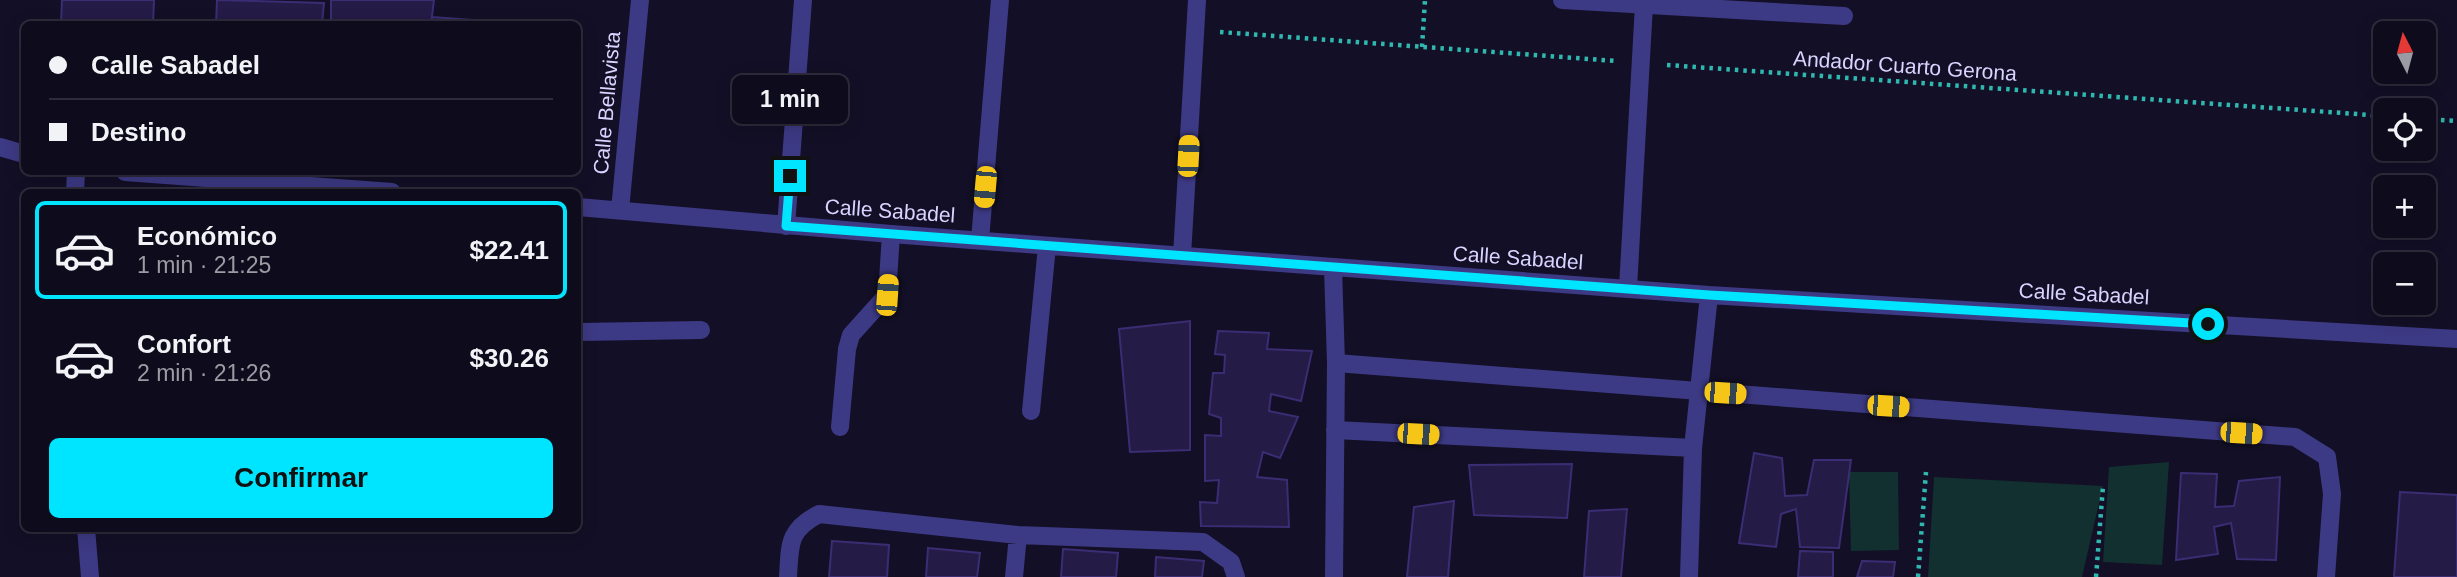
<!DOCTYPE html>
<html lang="es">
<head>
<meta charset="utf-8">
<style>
	body { margin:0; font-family:Arial,sans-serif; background:#1c1929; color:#f1f3f6; height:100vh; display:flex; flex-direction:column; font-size:26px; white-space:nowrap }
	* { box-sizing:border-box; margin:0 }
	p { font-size:23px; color:#9b9ba3 }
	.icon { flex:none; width:38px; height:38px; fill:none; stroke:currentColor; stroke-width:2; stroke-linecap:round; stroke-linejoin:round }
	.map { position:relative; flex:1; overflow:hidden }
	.details { position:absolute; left:21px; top:189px; width:560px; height:343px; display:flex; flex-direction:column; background:#0e0b1c; border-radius:10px; box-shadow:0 4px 18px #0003,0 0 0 2px #2e2b3b }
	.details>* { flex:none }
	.guide { position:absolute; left:21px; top:21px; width:560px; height:154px; border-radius:10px; box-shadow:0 4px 18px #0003,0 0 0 2px #2e2b3b; display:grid; align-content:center; height:154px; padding:0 28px; background:#0e0b1c }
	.needle { width:46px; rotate:354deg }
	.tools { position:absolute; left:2373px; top:21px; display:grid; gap:14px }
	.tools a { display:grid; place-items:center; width:63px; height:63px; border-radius:10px; background:#0e0b1c; box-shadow:0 4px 18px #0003,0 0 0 2px #2e2b3b; font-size:35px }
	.end { position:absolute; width:32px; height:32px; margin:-16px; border:9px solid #00e5ff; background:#111; box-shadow:0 0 0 4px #111 }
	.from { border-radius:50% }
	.bubble { position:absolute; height:49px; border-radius:10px; background:#0e0b1c; box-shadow:0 4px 18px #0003,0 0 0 2px #2e2b3b; font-size:23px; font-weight:700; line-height:49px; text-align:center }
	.car { position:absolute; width:21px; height:42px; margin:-21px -10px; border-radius:9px; box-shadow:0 0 5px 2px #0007; background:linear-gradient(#f5c518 24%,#345 0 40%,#f5c518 0 76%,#345 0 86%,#f5c518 0) }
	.guide b { display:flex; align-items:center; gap:24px; height:66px; font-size:26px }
	.guide b+b { border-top:2px solid #2e2b3b }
	.guide i { width:18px; height:18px; background:#f1f3f6 }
	ul { padding:12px 0 0; list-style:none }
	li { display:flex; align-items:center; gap:21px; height:98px; margin:0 14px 10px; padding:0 14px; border:4px solid transparent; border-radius:10px }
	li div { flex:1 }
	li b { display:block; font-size:26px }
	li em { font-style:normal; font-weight:700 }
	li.current { border-color:#00e5ff }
	li>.icon { width:63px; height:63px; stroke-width:1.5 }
	.action { display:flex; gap:14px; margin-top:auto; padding:14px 28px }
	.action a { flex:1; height:80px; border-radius:10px; background:#00e5ff; color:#111; font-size:28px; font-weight:700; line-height:80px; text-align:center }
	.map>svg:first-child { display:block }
</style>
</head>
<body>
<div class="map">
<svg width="2457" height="577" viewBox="0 0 2457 577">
	<rect width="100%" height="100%" fill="#130f26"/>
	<path fill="#12302f" d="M2169,462L2162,565L2103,562L2109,467Z
		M1849,472H1898L1899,550L1851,551Z
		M1934,477L2103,486L2082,577H1928Z"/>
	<path fill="#241b47" stroke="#3b2d73" stroke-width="2" d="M62,0H154L153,24H61Z
		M217,0L324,3L322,24H216Z
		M331,0H434L431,24H331Z
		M432,17L528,24H431Z
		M1190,321V450L1130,452L1119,329Z
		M1218,331L1269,333L1267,349L1312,351L1301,401L1271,394L1269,411L1298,417L1280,458L1263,452L1257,477L1287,480L1289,527L1201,526L1200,502L1217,503L1219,480L1205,481V435L1221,436V418L1209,414L1213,373H1224L1225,355L1215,354Z
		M1754,453L1782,458L1785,496L1807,495L1814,460H1851L1839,548L1800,547L1796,509L1781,514L1776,547L1739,543Z
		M1572,464L1567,518L1474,515L1469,465Z
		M2181,473L2217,474L2215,507L2234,506L2239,481L2280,477L2276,560L2237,559L2231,523L2214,527L2218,554L2176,560Z
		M2400,492L2457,495V577H2394Z
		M1454,501L1448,577H1407L1414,507Z
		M1627,509L1621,577H1584L1589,511Z
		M832,541L889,545L887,577H829Z
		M928,548L980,553L977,577H926Z
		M1063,549L1118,553L1116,577H1061Z
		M1800,551L1833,552V577H1798Z
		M1156,557L1204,561L1202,577H1155Z
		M1862,561L1895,562L1893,577H1857Z"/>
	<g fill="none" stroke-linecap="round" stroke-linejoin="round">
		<path stroke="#2fb8b0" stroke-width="4.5" stroke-dasharray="3.5 5" stroke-linecap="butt" d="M1220,32L1616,61
			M1422,47L1425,0
			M1667,65L2385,116
			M2424,119L2457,121
			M1918,577L1926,472
			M2096,577L2103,486"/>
		<path stroke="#3d3a85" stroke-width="18" d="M1562,0L1844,16
			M75,192L76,172
			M578,332L701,330
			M840,427L847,349L851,335L887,295L891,234
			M86,528L90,577"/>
		<path stroke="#3d3a85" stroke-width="18" d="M0,147L24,154
			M125,172L392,192
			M578,207L891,234L1709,295L2457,339
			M620,210L640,0
			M786,226L803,0
			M980,240L1000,0
			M1182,256L1197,0
			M1333,268L1336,363L1334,577
			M1628,288L1644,5
			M1336,363L2295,437L2327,457L2332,494L2326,577
			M1031,411L1047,246
			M1335,430L1693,448L1709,295
			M788,577C790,544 788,530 819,514L1018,535L1203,542L1231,562L1236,577
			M1014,577L1018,535
			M1689,577L1693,448"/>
	</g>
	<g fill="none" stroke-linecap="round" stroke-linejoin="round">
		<path stroke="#00e5ff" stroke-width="9" d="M790,176L786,226L1709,295L2208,324"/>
	</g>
	<g text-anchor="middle" stroke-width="5" stroke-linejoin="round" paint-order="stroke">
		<g font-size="21" fill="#d9d4ff" stroke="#130f26">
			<text transform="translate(1905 66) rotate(4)" y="7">Andador Cuarto Gerona</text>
			<text transform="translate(607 103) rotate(-85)" y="7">Calle Bellavista</text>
			<text transform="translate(890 211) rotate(4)" y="7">Calle Sabadel</text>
			<text transform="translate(1518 258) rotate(4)" y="7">Calle Sabadel</text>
			<text transform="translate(2084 294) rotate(3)" y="7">Calle Sabadel</text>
		</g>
	</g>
</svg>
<div class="tools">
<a><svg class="needle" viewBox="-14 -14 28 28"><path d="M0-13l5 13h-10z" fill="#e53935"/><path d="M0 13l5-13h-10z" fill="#9b9ba3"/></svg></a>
<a><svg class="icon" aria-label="locate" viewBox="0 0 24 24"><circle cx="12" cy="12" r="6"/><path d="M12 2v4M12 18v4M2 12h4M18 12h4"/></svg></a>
<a>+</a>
<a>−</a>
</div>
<i class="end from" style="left:2208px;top:324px"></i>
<i class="end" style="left:790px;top:176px"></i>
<div class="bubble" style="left:732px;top:75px;width:116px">1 min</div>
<i class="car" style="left:1188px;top:156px;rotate:3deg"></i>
<i class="car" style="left:985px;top:187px;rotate:185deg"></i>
<i class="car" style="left:887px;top:295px;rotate:4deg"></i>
<i class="car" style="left:1725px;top:393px;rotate:94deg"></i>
<i class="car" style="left:1888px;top:406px;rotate:94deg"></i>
<i class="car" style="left:2241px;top:433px;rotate:94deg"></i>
<i class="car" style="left:1418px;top:434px;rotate:93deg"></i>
<div class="guide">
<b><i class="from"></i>Calle Sabadel</b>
<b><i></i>Destino</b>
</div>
<section class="details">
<ul>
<li class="current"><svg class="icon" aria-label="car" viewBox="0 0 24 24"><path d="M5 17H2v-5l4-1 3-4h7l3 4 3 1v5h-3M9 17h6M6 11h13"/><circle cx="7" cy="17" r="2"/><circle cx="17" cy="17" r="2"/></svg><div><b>Económico</b><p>1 min · 21:25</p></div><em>$22.41</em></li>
<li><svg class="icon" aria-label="car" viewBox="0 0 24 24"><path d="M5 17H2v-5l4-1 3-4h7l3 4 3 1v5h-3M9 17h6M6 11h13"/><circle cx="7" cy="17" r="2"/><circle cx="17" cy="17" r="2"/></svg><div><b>Confort</b><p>2 min · 21:26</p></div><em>$30.26</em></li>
</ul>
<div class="action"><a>Confirmar</a></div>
</section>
</div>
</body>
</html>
